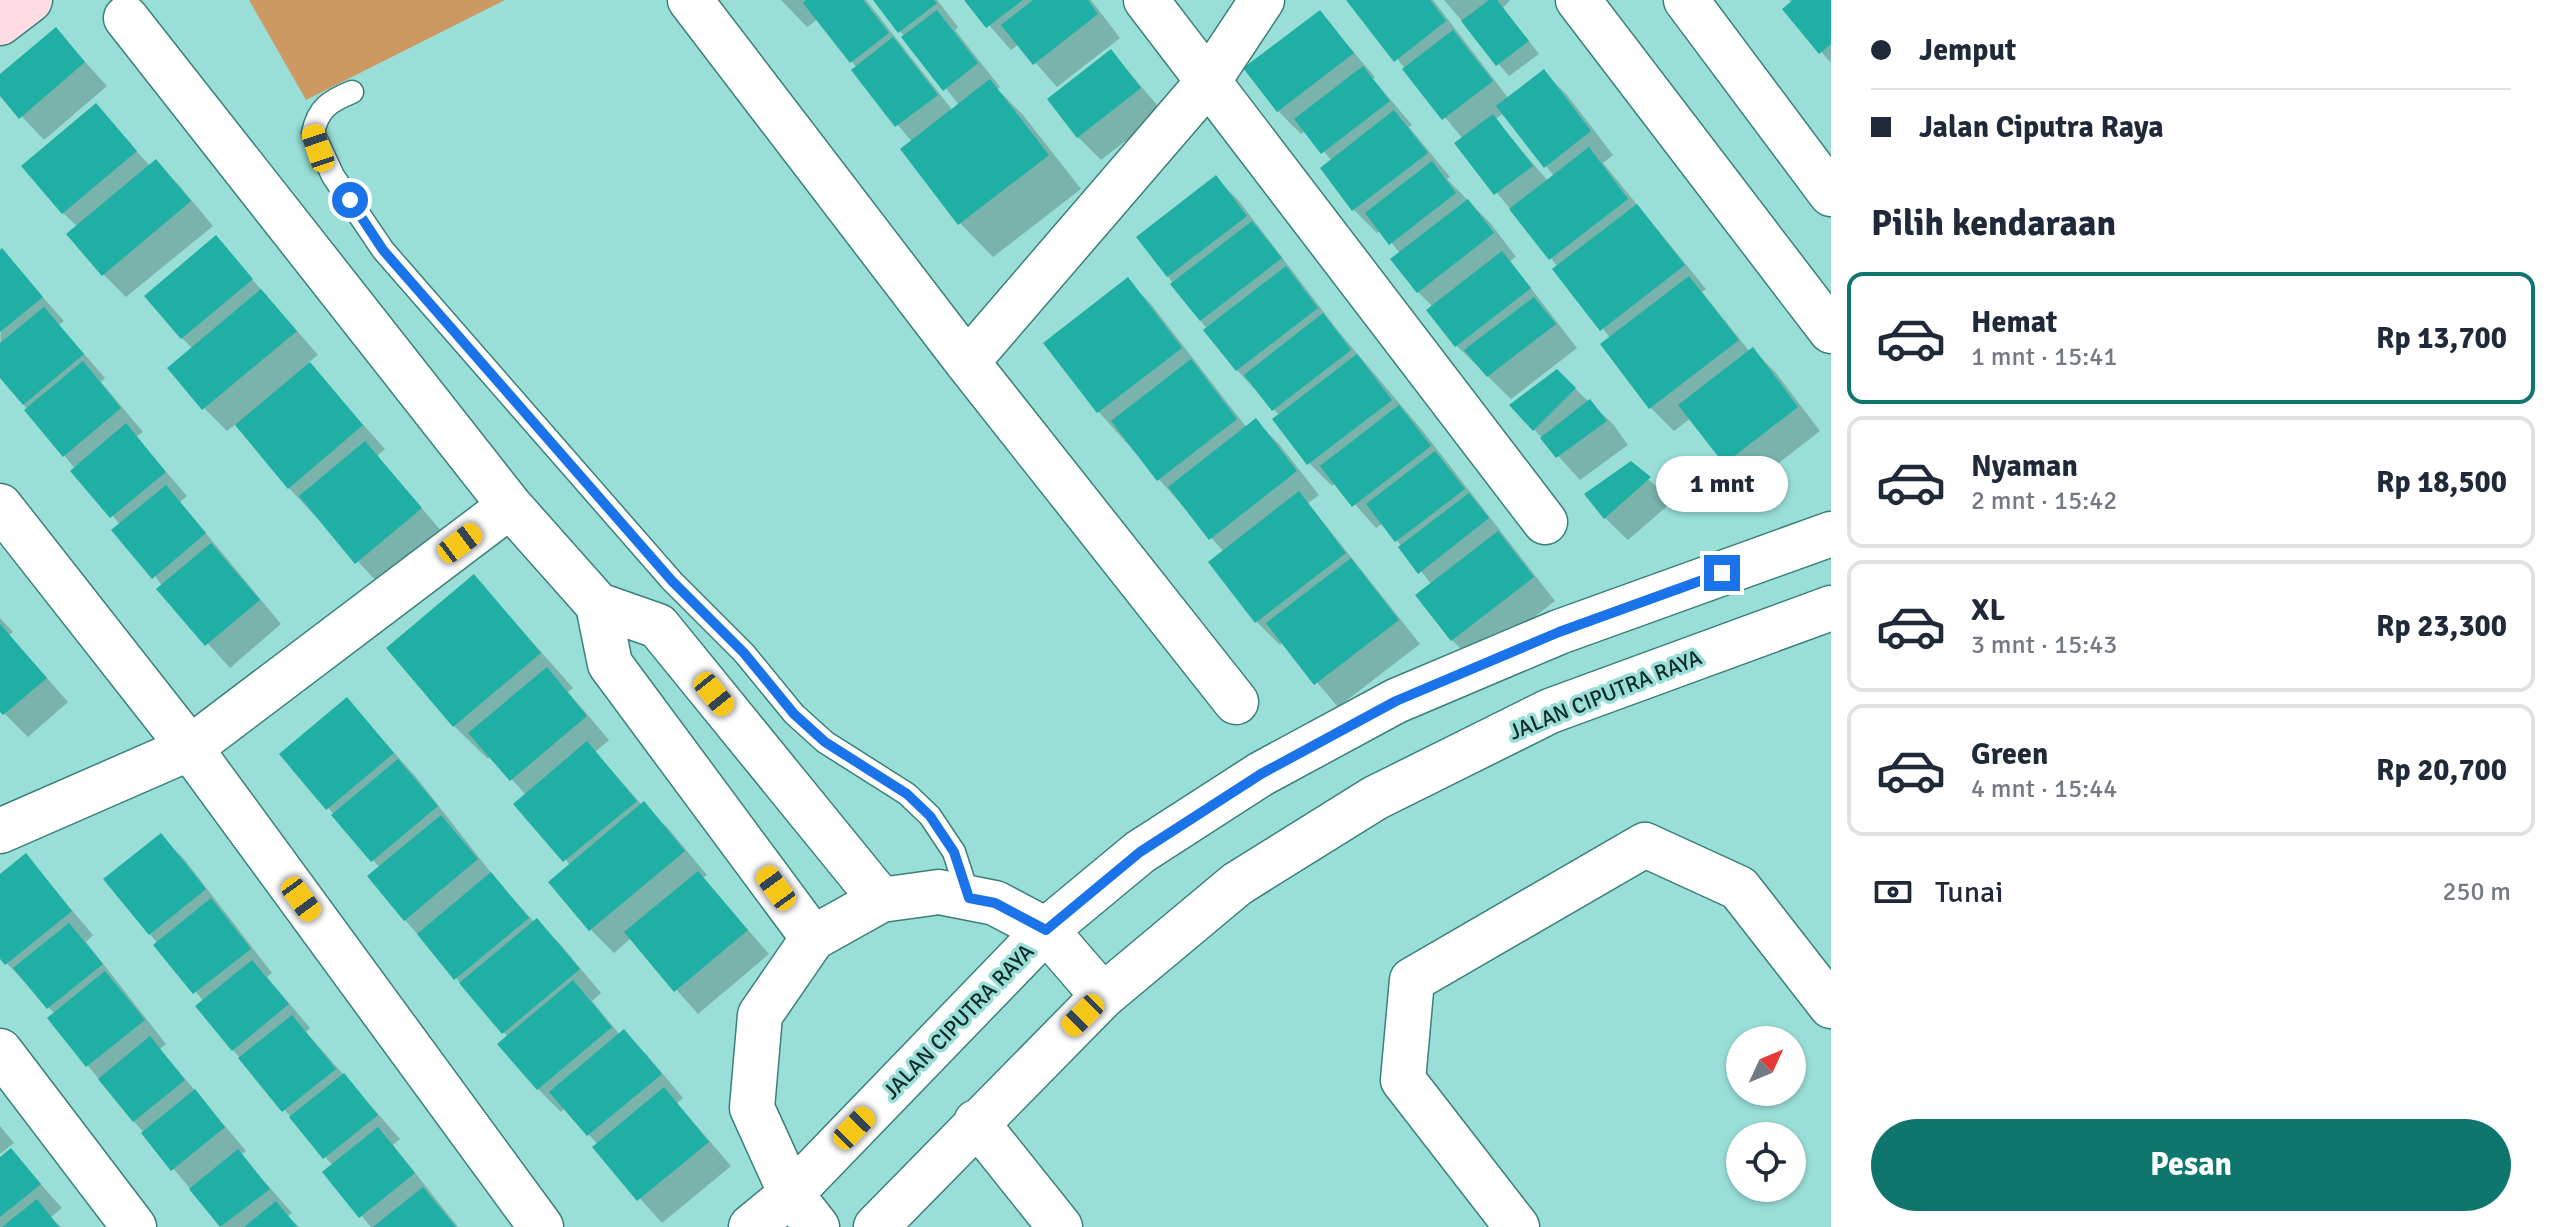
<!DOCTYPE html>
<html lang="id">
<head>
<meta charset="utf-8">
<style>
	body { margin:0; font-family:Signika,sans-serif; background:#f2f2f3; color:#1f2937; height:100vh; display:flex; flex-direction:column; font-size:30px; white-space:nowrap }
	* { box-sizing:border-box; margin:0 }
	p { font-size:26px; color:#747a83 }
	.icon { flex:none; width:44px; height:44px; fill:none; stroke:currentColor; stroke-width:2; stroke-linecap:round; stroke-linejoin:round }
	.map { position:relative; flex:1; overflow:hidden }
	.side { display:flex; flex-direction:column; background:#fff; width:720px }
	.side>* { flex:none }
	.banner { display:grid; align-content:center; height:176px; padding:0 40px; background:#fff }
	.needle { width:52px; rotate:46deg }
	.fabs { position:absolute; left:1726px; top:1026px; display:grid; gap:16px }
	.fabs a { display:grid; place-items:center; width:80px; height:80px; border-radius:50%; background:#fff; box-shadow:0 2px 6px #0004; font-size:40px }
	.end { position:absolute; width:36px; height:36px; margin:-18px; border:10px solid #1a73e8; background:#fff; box-shadow:0 0 0 4px #fff }
	.from { border-radius:50% }
	.bubble { position:absolute; height:56px; border-radius:28px; background:#fff; box-shadow:0 2px 6px #0004; font-size:26px; font-weight:800; line-height:56px; text-align:center }
	.car { position:absolute; width:24px; height:48px; margin:-24px -12px; border-radius:10px; box-shadow:0 0 6px 2px #0007; background:linear-gradient(#f5c518 24%,#345 0 40%,#f5c518 0 76%,#345 0 86%,#f5c518 0) }
	.banner b { display:flex; align-items:center; gap:28px; height:76px; font-size:30px }
	.banner b+b { border-top:2px solid #e0e1e3 }
	.banner i { width:20px; height:20px; background:#1f2937 }
	ul { padding:0; list-style:none }
	li { display:flex; align-items:center; gap:24px; height:132px; margin:0 16px 12px; padding:0 24px; border:4px solid #e0e1e3; border-radius:16px }
	li div { flex:1 }
	li b { display:block; font-size:30px }
	li em { font-style:normal; font-weight:800 }
	li.current { border-color:#0f766e }
	li>.icon { width:72px; height:72px; stroke-width:1.5 }
	h2 { padding:0 40px; font-size:36px; line-height:96px }
	.pay { display:flex; align-items:center; gap:20px; height:88px; padding:0 40px; font-size:30px }
	.pay p { margin-inline-start:auto }
	.button { display:flex; gap:16px; margin-top:auto; padding:16px 40px }
	.button a { flex:1; height:92px; border-radius:48px; background:#0f766e; color:#fff; font-size:32px; font-weight:800; line-height:92px; text-align:center }
	main { display:flex; flex:1; min-height:0 }
	.map>svg:first-child { display:block }
</style>
</head>
<body>
<main>
<div class="map">
<svg width="1831" height="1227" viewBox="0 0 1831 1227">
	<rect width="100%" height="100%" fill="#99dfd7"/>
	<path fill="#cd9962" d="M249,0H505L306,100Z"/>
	<path fill="#0003" fill-rule="evenodd" d="M781,0H866L953,111L960,106L875,0H937L958,27L955,30L1000,87L997,89L1023,115L1081,189L993,257L960,223L912,142L853,70L857,68L818,19L807,27Z
		M967,0H1091L1120,38L1057,87L1019,44L1011,50Z
		M1349,0H1433L1509,99L1544,72L1567,95L1613,155L1603,163L1706,289L1702,292L1750,352L1753,350L1776,373L1820,431L1749,486L1691,418L1674,431L1651,408L1610,338L1558,267L1457,144L1463,139ZM1504,113L1554,176L1548,181L1495,119Z
		M1444,0H1510L1503,8L1539,54L1509,76Z
		M1789,0H1831V63L1785,9L1792,3Z
		M1320,13L1375,77L1373,79L1412,125L1409,127L1450,177L1447,179L1491,224L1516,257L1510,261L1577,348L1511,399L1457,346L1429,311L1433,307L1418,292L1400,253L1381,230L1377,233L1354,210L1322,168L1332,161L1306,130L1301,134L1278,111Z
		M56,30L107,86L44,140L0,93V76Z
		M1111,51L1163,112L1101,160L1078,137Z
		M96,106L150,166L155,162L178,184L213,226L126,297L103,274L78,227L63,213Z
		M1216,178L1239,201L1339,332L1422,430L1555,601L1475,663L1452,640L1432,585L1383,523L1376,528L1336,483L1332,486L1309,463L1280,416L1237,370L1139,237Z
		M216,238L318,355L308,363L385,449L377,456L443,533L380,585L289,488L236,424L227,431L204,408L193,349L182,338Z
		M2,251L64,321L59,325L105,378L101,382L143,432L136,437L187,496L180,502L281,624L230,668L159,589L162,586L120,525L0,375Z
		M1127,280L1150,303L1247,428L1256,421L1279,444L1319,495L1308,503L1420,644L1338,707L1283,642L1280,645L1257,622L1211,562L1224,552L1098,411Z
		M1557,372L1613,424L1628,445L1580,480L1512,405Z
		M1631,464L1673,501L1628,540L1605,518Z
		M474,576L573,688L568,692L609,740L595,752L642,805L667,827L707,875L703,878L769,954L698,1014L631,938L614,953L591,930L551,882L570,866L526,795L491,756L488,759L454,726L389,648Z
		M0,618L13,632L9,635L68,702L28,737L0,709Z
		M347,700L416,777L499,883L535,923L537,921L560,944L601,993L592,1001L620,1035L624,1032L647,1055L683,1098L677,1103L731,1166L662,1223L594,1147L598,1145L565,1108L561,1112L538,1089L508,1037L405,920L380,868L282,754Z
		M161,836L184,859L272,973L267,977L310,1028L306,1032L400,1139L393,1145L458,1227H371L325,1172L333,1166L233,1050L204,1002L150,934Z
		M26,856L93,935L86,942L166,1044L160,1049L246,1151L241,1155L292,1213L288,1216L299,1227H222L49,1019L55,1014L0,956V877Z
		M0,1126L14,1143L0,1154Z
		M11,1151L62,1208L51,1217L61,1227H0V1160Z"/>
	<path fill="#20afa4" d="M806,0H863L889,33L850,63L803,3Z
		M873,0H934L937,3L898,33Z
		M964,0H1023L986,28Z
		M1033,0H1088L1098,14L1033,65L1001,25Z
		M1346,0H1430L1446,21L1394,62Z
		M1489,0H1497L1529,41L1496,66L1461,21Z
		M1793,0H1831V44L1819,54L1782,9Z
		M937,10L978,63L943,91L901,37Z
		M1320,10L1354,53L1277,112L1243,68Z
		M56,27L85,62L19,119L0,96V74Z
		M1453,30L1493,81L1442,120L1402,69Z
		M893,37L938,95L895,127L851,70Z
		M1111,49L1141,88L1077,138L1047,99Z
		M1363,66L1390,101L1321,154L1294,119Z
		M1544,69L1591,131L1544,168L1496,106Z
		M990,79L1049,155L958,225L900,149Z
		M96,103L137,151L62,214L21,166Z
		M1394,110L1428,153L1352,211L1320,168Z
		M1493,114L1533,166L1494,195L1454,143Z
		M1589,147L1628,199L1549,260L1509,209Z
		M156,159L191,201L102,276L66,234Z
		M1432,161L1456,193L1389,245L1365,213Z
		M1216,175L1247,216L1167,277L1136,237Z
		M1468,199L1494,233L1417,293L1390,259Z
		M1637,204L1685,265L1600,331L1552,269Z
		M1252,221L1282,258L1200,321L1170,284Z
		M216,235L253,279L181,339L144,296Z
		M2,248L43,297L0,332V250Z
		M1502,251L1531,288L1455,347L1426,310Z
		M1286,266L1318,308L1236,371L1203,330Z
		M1689,276L1739,340L1649,409L1600,344Z
		M1128,277L1182,348L1097,413L1043,343Z
		M261,289L297,331L202,410L167,368Z
		M1534,297L1556,324L1487,377L1464,350Z
		M44,307L84,354L23,405L0,378V343Z
		M1323,313L1351,350L1272,411L1244,375Z
		M1753,347L1798,407L1724,464L1678,405Z
		M1357,354L1392,400L1307,465L1272,419Z
		M1191,359L1237,419L1157,481L1111,421Z
		M83,361L121,408L63,457L24,410Z
		M310,362L363,425L288,489L235,425Z
		M1557,369L1576,388L1533,431L1509,405Z
		M1590,399L1607,421L1556,458L1540,438Z
		M1399,405L1431,446L1352,507L1320,466Z
		M1256,418L1297,471L1209,540L1168,487Z
		M126,423L166,472L110,518L70,471Z
		M365,441L422,508L355,564L299,496Z
		M1435,451L1465,489L1395,542L1366,504Z
		M1631,461L1651,477L1604,519L1584,494Z
		M166,485L206,533L152,579L111,530Z
		M1299,491L1346,553L1255,623L1208,562Z
		M1469,493L1489,518L1418,574L1398,547Z
		M1498,531L1534,577L1451,641L1415,595Z
		M211,543L260,600L205,646L156,589Z
		M1351,558L1399,620L1314,685L1266,623Z
		M474,574L541,653L453,727L386,648Z
		M0,624L47,678L3,715L0,712Z
		M547,667L587,716L510,781L468,733Z
		M347,697L394,753L326,810L279,754Z
		M587,741L637,801L563,862L513,804Z
		M398,759L438,806L371,862L331,815Z
		M644,801L685,851L589,931L548,882Z
		M441,815L478,859L404,921L367,876Z
		M161,833L206,889L149,935L103,879Z
		M26,853L72,911L5,965L0,959V874Z
		M698,871L748,930L674,992L624,932Z
		M491,872L529,918L454,980L417,934Z
		M211,898L251,949L193,994L153,945Z
		M537,918L580,969L502,1034L459,983Z
		M69,923L103,964L47,1009L13,968Z
		M252,960L289,1004L232,1051L195,1006Z
		M105,971L145,1020L86,1067L47,1018Z
		M573,980L612,1027L537,1090L497,1044Z
		M292,1015L336,1069L282,1112L238,1058Z
		M624,1029L662,1074L587,1136L549,1092Z
		M150,1036L185,1080L133,1122L98,1079Z
		M344,1073L378,1115L323,1159L289,1117Z
		M664,1087L709,1142L637,1201L592,1147Z
		M195,1089L225,1127L171,1171L141,1133Z
		M378,1127L415,1173L359,1218L322,1172Z
		M11,1148L41,1184L0,1217V1157Z
		M238,1149L270,1189L220,1227L189,1189Z
		M423,1187L456,1227H373Z
		M37,1199L59,1227H2Z
		M276,1201L297,1227H244Z"/>
	<g fill="none" stroke-linecap="round" stroke-linejoin="round">
		<g stroke="#3a8079" stroke-width="25">
			<path id="lane" d="M352,92C330,101 318,108 313,133L333,176L383,250L672,581L744,653L794,714L825,742L907,794L930,816L954,852L969,898"/>
		</g>
		<g stroke="#3a8079" stroke-width="47">
			<path id="street" d="M690,0L967,362L1236,702
				M1146,0L1545,522
				M1578,0L1831,331
				M1686,0L1831,194
				M126,18L510,506L598,605L658,626L881,900
				M967,362L1207,83L1262,0
				M0,506L190,748L541,1227
				M598,605L610,664L813,938
				M0,831L190,748L510,506
				M0,1051L134,1227
				M976,1122L1060,1227
				M751,1227L791,1194L1046,930L1140,852L1261,774L1396,701L1559,632L1831,534
				M817,1227L791,1194L752,1108L760,1015L813,938L881,900L939,892L995,903L1046,930L1103,996
				M876,1227L1103,996L1237,884L1375,798L1550,711L1831,608
				M1517,1227L1403,1080L1412,980L1645,845L1739,888L1831,1006"/>
		</g>
		<g stroke="#3a8079" stroke-width="47">
			<path id="secondary" d="M0,23L30,0"/>
		</g>
		<use href="#lane" stroke="#fff" stroke-width="22"/>
		<use href="#street" stroke="#fff" stroke-width="44"/>
		<use href="#secondary" stroke="#fedce4" stroke-width="44"/>
	</g>
	<g fill="none" stroke-linecap="round" stroke-linejoin="round">
		<path stroke="#1a73e8" stroke-width="10" d="M350,200L383,250L672,581L744,653L794,714L825,742L907,794L930,816L954,852L969,898L995,903L1046,930L1140,852L1261,774L1396,701L1559,632L1722,573"/>
	</g>
	<g text-anchor="middle" stroke-width="7" stroke-linejoin="round" paint-order="stroke">
		<g font-size="22" fill="#0d2b28" stroke="#99dfd7">
			<text transform="translate(1605 694) rotate(-22)" y="8">JALAN CIPUTRA RAYA</text>
			<text transform="translate(958 1021) rotate(-46)" y="8">JALAN CIPUTRA RAYA</text>
		</g>
	</g>
</svg>
<div class="fabs">
<a><svg class="needle" viewBox="-14 -14 28 28"><path d="M0-13l5 13h-10z" fill="#e53935"/><path d="M0 13l5-13h-10z" fill="#747a83"/></svg></a>
<a><svg class="icon" aria-label="locate" viewBox="0 0 24 24"><circle cx="12" cy="12" r="6"/><path d="M12 2v4M12 18v4M2 12h4M18 12h4"/></svg></a>
</div>
<i class="end from" style="left:350px;top:200px"></i>
<i class="end" style="left:1722px;top:573px"></i>
<div class="bubble" style="left:1656px;top:456px;width:132px">1 mnt</div>
<i class="car" style="left:318px;top:148px;rotate:341deg"></i>
<i class="car" style="left:460px;top:543px;rotate:53deg"></i>
<i class="car" style="left:714px;top:694px;rotate:141deg"></i>
<i class="car" style="left:776px;top:888px;rotate:324deg"></i>
<i class="car" style="left:301px;top:899px;rotate:144deg"></i>
<i class="car" style="left:1083px;top:1015px;rotate:225deg"></i>
<i class="car" style="left:854px;top:1128px;rotate:44deg"></i>
</div>
<section class="side">
<div class="banner">
<b><i class="from"></i>Jemput</b>
<b><i></i>Jalan Ciputra Raya</b>
</div>
<h2>Pilih kendaraan</h2>
<ul>
<li class="current"><svg class="icon" aria-label="car" viewBox="0 0 24 24"><path d="M5 17H2v-5l4-1 3-4h7l3 4 3 1v5h-3M9 17h6M6 11h13"/><circle cx="7" cy="17" r="2"/><circle cx="17" cy="17" r="2"/></svg><div><b>Hemat</b><p>1 mnt · 15:41</p></div><em>Rp 13,700</em></li>
<li><svg class="icon" aria-label="car" viewBox="0 0 24 24"><path d="M5 17H2v-5l4-1 3-4h7l3 4 3 1v5h-3M9 17h6M6 11h13"/><circle cx="7" cy="17" r="2"/><circle cx="17" cy="17" r="2"/></svg><div><b>Nyaman</b><p>2 mnt · 15:42</p></div><em>Rp 18,500</em></li>
<li><svg class="icon" aria-label="car" viewBox="0 0 24 24"><path d="M5 17H2v-5l4-1 3-4h7l3 4 3 1v5h-3M9 17h6M6 11h13"/><circle cx="7" cy="17" r="2"/><circle cx="17" cy="17" r="2"/></svg><div><b>XL</b><p>3 mnt · 15:43</p></div><em>Rp 23,300</em></li>
<li><svg class="icon" aria-label="car" viewBox="0 0 24 24"><path d="M5 17H2v-5l4-1 3-4h7l3 4 3 1v5h-3M9 17h6M6 11h13"/><circle cx="7" cy="17" r="2"/><circle cx="17" cy="17" r="2"/></svg><div><b>Green</b><p>4 mnt · 15:44</p></div><em>Rp 20,700</em></li>
</ul>
<div class="pay"><svg class="icon" aria-label="cash" viewBox="0 0 24 24"><path d="M3 7h18v10H3z"/><circle cx="12" cy="12" r="2"/></svg>Tunai<p>250 m</p></div>
<div class="button"><a>Pesan</a></div>
</section>
</main>
</body>
</html>
